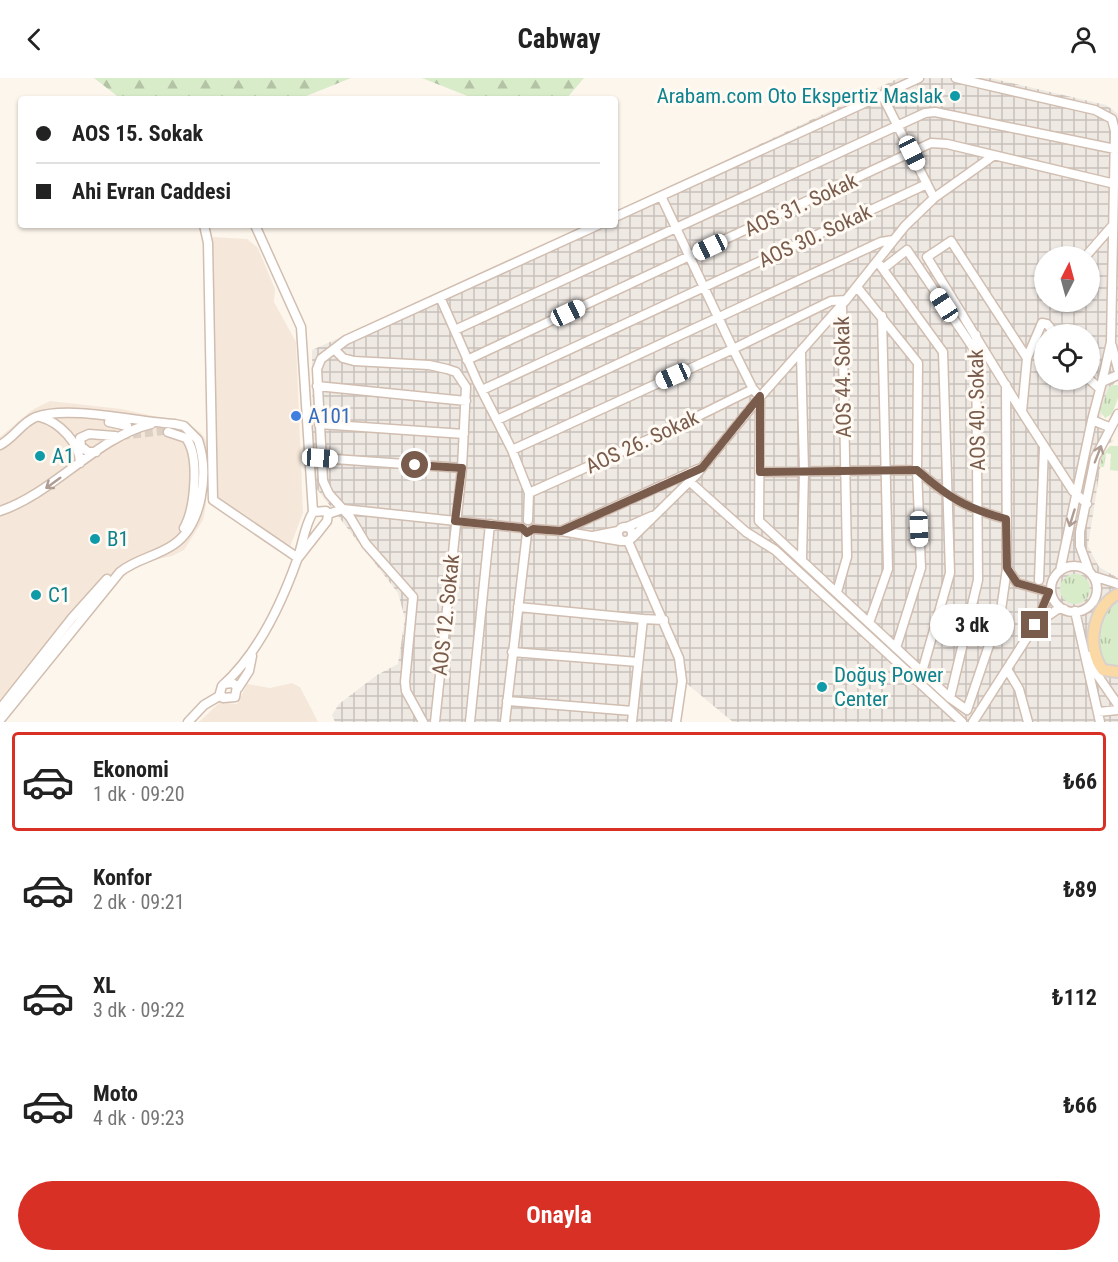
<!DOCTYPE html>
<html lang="tr">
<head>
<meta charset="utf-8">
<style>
	body { margin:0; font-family:"Roboto Condensed",sans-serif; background:#f2f2f2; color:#222; height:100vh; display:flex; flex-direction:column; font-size:22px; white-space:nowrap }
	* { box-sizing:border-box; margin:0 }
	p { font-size:20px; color:#767676 }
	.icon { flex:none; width:33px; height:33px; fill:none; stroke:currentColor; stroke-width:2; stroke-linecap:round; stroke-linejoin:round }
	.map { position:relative; height:644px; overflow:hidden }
	.side { display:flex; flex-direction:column; background:#fff; flex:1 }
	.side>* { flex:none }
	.banner { position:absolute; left:18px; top:18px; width:600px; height:132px; border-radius:6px; box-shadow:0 2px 4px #0004; display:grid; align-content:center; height:132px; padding:0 18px; background:#fff }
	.needle { width:39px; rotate:6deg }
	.fabs { position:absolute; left:1034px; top:168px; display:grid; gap:12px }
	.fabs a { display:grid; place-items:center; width:66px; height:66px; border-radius:50%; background:#fff; box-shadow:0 2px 4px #0004; font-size:30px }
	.end { position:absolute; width:27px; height:27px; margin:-14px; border:8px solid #7a5c4d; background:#fff; box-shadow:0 0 0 3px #fff }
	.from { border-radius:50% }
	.bubble { position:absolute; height:42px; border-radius:21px; background:#fff; box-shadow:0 2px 4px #0004; font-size:20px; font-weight:700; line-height:42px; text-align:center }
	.car { position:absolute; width:18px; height:36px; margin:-18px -9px; border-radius:8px; box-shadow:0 0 4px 2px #0007; background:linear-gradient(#fff 24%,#345 0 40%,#fff 0 76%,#345 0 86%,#fff 0) }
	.banner b { display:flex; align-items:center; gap:21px; height:57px; font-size:22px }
	.banner b+b { border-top:2px solid #e0e0e0 }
	.banner i { width:15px; height:15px; background:#222 }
	ul { padding:10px 0 0; list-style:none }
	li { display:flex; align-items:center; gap:18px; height:99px; margin:0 12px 9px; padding:0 6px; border:3px solid transparent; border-radius:6px }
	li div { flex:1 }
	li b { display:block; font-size:22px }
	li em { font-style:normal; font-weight:700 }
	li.active { border-color:#d93025 }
	li>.icon { width:54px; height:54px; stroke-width:1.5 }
	.cta { display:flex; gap:12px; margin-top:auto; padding:12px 18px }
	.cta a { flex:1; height:69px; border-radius:36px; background:#d93025; color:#fff; font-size:24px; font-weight:700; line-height:69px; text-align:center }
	header { display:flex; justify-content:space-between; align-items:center; height:78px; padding:0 18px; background:#fff; font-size:27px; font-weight:700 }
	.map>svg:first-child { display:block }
</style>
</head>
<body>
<header><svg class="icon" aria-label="back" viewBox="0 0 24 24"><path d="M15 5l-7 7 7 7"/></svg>Cabway<svg class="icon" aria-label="person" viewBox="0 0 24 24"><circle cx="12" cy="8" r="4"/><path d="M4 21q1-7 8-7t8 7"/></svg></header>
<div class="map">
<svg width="1118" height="644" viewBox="0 0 1118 644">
	<defs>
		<pattern id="industrial-grid" width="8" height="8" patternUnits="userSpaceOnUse" patternTransform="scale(1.5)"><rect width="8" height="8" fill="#efe9e4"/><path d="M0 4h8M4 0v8" fill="none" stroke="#c7c0bb"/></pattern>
		<pattern id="grass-tufts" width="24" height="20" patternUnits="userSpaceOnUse" patternTransform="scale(1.5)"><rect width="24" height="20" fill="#d8ecc9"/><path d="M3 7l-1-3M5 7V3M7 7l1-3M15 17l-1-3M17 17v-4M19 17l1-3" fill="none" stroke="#b4c2a5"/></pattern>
		<pattern id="forest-firs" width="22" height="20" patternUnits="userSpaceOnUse" patternTransform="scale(1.5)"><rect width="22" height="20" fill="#d8ecc9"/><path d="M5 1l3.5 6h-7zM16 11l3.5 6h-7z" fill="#b4c2a5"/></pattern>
	</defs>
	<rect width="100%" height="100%" fill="#fdf6ec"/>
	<path fill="#f5e8da" d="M213,159L247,161L258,170L275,211L274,224L296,264L303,435L290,469L211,420Z
		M50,323L121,331L187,345L201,355L207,364L206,427L203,442L184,472L172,478L141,485L124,495L47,589L0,622V359L32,332Z
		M292,605L300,609L318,644H335H199L220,624L237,626L247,606L270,610Z"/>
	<path fill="url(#industrial-grid)" fill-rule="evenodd" d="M899,0H990L1106,27L1118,36V293L1116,304L1110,309L1098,349L1114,363L1105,367L1103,372L1088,468L1099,489L1118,500V524L1113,526L1111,590L1112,599L1118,598V644H733L686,605L679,644H335L332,637L339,626L377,597L398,586L405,540L398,515L313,406L312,272L594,147H615V136L624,131ZM1044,178H1089V224H1044ZM1044,256H1089V302H1044Z"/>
	<path fill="url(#grass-tufts)" d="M1113,307H1118V320L1112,336L1105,340L1100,333L1109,309Z
		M1110,368H1118V393L1110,392L1111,376L1106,375L1104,389H1100L1102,377Z
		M1060 511a15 15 0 1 1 30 0a15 15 0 1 1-30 0Z
		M1118,524V589L1115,590C1089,581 1099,547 1108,528Z"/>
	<path fill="url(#forest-firs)" d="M94,0H351L299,21H121Z
		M422,0H584L566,21H475Z"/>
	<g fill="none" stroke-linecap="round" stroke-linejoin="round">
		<path stroke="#dcd0c4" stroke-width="8" stroke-dasharray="8 4" stroke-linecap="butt" d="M121,358L164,353"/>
		<g stroke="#d1beb0" stroke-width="11">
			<path id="minor" d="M956,0L1095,32L1112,41L1115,53L1111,264L1102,304
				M882,17L934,120
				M661,118L733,271L753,311L760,319L759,443L950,620L967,632L1001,532L1007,490L1006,307
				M615,139L919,0
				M204,147L208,165L213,422L298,480
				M255,147L301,249L313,434
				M1086,178L1113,147
				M877,183L943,274L950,495L922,594
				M884,190L907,172L976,274
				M857,209L918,285L917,392L921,490L896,570
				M440,219L477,303L512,372L529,415L528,442
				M455,252L925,35L935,34L1115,71
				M1112,268L1118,291
				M334,271L343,280L354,283L429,287L447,291L456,294L466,309L462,390L435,644
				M801,275L804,393L802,481
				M1027,280L951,163L927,179L1022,334L1073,413L1087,426
				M467,282L931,65L947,66L1115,106
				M1089,301L1099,310
				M317,308L466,323
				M482,312L927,106
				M1022,334L1027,280L1042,245L1047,246L1055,256
				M40,339C59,344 80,365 80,385
				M497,342L881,164L893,162
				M109,344L127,348
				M319,346L464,356
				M1109,349L1092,342L1102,304L1118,297
				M168,354L186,360C200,378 195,431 184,450
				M0,367C14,360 22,344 36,339C70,327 137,344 175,346L184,348L198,362C209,394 203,447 173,467C155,479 136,481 120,494L0,642
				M512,372L733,271L831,223L846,222
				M96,374H88L81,368L80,360L89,356L115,358
				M320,380L462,390
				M760,394L917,392C948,419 965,430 1006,441
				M689,403L746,454L775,472L962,644
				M529,415L674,350L753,311
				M0,433C54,415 97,359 151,346
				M328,436L343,431L522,450
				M618 456a7 7 0 1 1 14 0a7 7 0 1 1-14 0Z
				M627,449L652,438
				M533,451L561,453L621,463
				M561,453L698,391
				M593,458L618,453
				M632,460L696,397L760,319L846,222L905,148L934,120L993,78
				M628,463L679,580L682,603L676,644
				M1051 511a23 23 0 1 1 46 0a23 23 0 1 1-46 0Z
				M1008,491L1017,505L1049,514
				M1060,493L1092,342
				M1089,493L1080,468V454L1095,380L1118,336
				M1093,498L1118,506
				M1039,502L1044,369
				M837,514L847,479L842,226
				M518,529L643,541L632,644
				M1075,533L1100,644
				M643,541L664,542
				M869,545L888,491L882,238
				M1036,546L1058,531H1064
				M512,574L638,584
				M1089,578L1096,595L1118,627
				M1007,591L1019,611L1028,644
				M224,606L232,605L237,608L235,619L223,620L220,615L222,608C258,576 281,527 297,482C303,466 304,449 313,434L326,433L328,436L327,443L298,480
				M238,610L249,593L252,578
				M950,620L978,502L976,257
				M507,623L633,633
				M0,631L72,540L107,501
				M1098,634L1118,632
				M188,644L204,627L221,617
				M423,644L406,613L405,604L413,519L366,466L350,439L329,416L323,403L317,291L321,281L346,262L598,147
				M470,644L490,446
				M505,644L527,455
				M973,644L1035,547L1051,511"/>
		</g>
		<g stroke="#dad1cd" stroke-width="14">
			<path id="major" d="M1118,516C1092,528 1086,571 1103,592L1118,594"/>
		</g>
		<use href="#minor" stroke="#fff" stroke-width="8"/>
		<use href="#major" stroke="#fbd9a5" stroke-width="10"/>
	</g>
	<defs><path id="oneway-shaft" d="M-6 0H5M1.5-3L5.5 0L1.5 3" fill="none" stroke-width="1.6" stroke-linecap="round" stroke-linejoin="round" transform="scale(1.5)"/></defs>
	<g stroke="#af9d94">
		<use href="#oneway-shaft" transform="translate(1098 376) rotate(-69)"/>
		<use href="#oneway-shaft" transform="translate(53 405) rotate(144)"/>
		<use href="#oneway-shaft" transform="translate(1072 440) rotate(107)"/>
	</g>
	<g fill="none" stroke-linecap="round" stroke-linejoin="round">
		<path stroke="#7a5c4d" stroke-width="8" d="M415,387L462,390L455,443L522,450L527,455L533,451L561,453L702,390L760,318V394L917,392C948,419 965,430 1006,441L1007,490L1017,505L1049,514L1035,547"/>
	</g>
	<g fill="#0f9aa8" stroke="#fffaf3" stroke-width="2">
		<circle cx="955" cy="18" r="6"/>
		<circle cx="40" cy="378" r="6"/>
		<circle cx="95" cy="461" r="6"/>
		<circle cx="36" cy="517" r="6"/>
		<circle cx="822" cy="609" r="6"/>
	</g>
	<circle fill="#3f7fe0" stroke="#fffaf3" stroke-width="2" cx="296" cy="338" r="6"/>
	<g text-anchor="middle" stroke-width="6" stroke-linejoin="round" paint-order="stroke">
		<g font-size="21" fill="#0d838f" stroke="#fffaf3" text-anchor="start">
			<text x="943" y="25" text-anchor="end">Arabam.com Oto Ekspertiz Maslak</text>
			<text x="52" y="385">A1</text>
			<text x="107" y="468">B1</text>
			<text x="48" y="524">C1</text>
			<text x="834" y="604">Doğuş Power<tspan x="834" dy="24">Center</tspan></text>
		</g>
		<g font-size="21" fill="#7a5c4d" stroke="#fffaf3">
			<text transform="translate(801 127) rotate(-25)" y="7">AOS 31. Sokak</text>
			<text transform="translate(815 158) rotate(-25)" y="7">AOS 30. Sokak</text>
			<text transform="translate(843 299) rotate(-91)" y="7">AOS 44. Sokak</text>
			<text transform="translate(977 332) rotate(-91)" y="7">AOS 40. Sokak</text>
			<text transform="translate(642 364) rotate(-25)" y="7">AOS 26. Sokak</text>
			<text transform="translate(446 537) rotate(-84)" y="7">AOS 12. Sokak</text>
		</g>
		<g font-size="21" fill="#366cbe" stroke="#fffaf3" text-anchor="start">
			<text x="308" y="345">A101</text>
		</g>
	</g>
</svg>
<div class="fabs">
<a><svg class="needle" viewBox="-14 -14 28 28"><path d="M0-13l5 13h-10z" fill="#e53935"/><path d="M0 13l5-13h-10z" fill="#767676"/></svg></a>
<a><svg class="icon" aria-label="locate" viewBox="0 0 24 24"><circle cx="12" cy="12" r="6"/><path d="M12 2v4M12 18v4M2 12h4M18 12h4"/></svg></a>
</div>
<i class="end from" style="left:415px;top:387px"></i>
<i class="end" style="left:1035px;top:547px"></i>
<div class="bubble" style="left:930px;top:526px;width:84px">3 dk</div>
<i class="car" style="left:912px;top:75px;rotate:154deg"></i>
<i class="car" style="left:710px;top:169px;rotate:245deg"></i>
<i class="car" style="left:944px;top:227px;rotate:327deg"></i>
<i class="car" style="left:568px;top:235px;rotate:65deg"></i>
<i class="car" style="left:673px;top:298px;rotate:246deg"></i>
<i class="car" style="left:320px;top:380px;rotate:94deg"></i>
<i class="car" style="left:919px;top:451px;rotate:178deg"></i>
<div class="banner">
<b><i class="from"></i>AOS 15. Sokak</b>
<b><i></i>Ahi Evran Caddesi</b>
</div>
</div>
<section class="side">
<ul>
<li class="active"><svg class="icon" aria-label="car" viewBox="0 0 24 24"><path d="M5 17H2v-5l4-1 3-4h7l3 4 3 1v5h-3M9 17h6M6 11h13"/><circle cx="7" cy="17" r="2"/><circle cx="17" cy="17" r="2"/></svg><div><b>Ekonomi</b><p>1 dk · 09:20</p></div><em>₺66</em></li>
<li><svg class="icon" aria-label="car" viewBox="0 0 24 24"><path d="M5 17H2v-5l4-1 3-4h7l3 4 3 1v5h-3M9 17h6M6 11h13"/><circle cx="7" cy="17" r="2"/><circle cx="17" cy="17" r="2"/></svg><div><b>Konfor</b><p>2 dk · 09:21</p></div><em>₺89</em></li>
<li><svg class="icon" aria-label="car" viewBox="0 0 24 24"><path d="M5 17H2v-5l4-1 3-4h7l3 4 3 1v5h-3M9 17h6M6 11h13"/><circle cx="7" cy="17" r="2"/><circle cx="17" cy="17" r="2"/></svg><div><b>XL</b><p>3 dk · 09:22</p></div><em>₺112</em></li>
<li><svg class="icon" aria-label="car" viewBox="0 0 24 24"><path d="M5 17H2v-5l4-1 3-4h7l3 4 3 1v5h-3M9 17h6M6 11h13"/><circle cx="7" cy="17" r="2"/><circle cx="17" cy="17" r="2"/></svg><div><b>Moto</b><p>4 dk · 09:23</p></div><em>₺66</em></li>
</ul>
<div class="cta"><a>Onayla</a></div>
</section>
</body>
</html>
